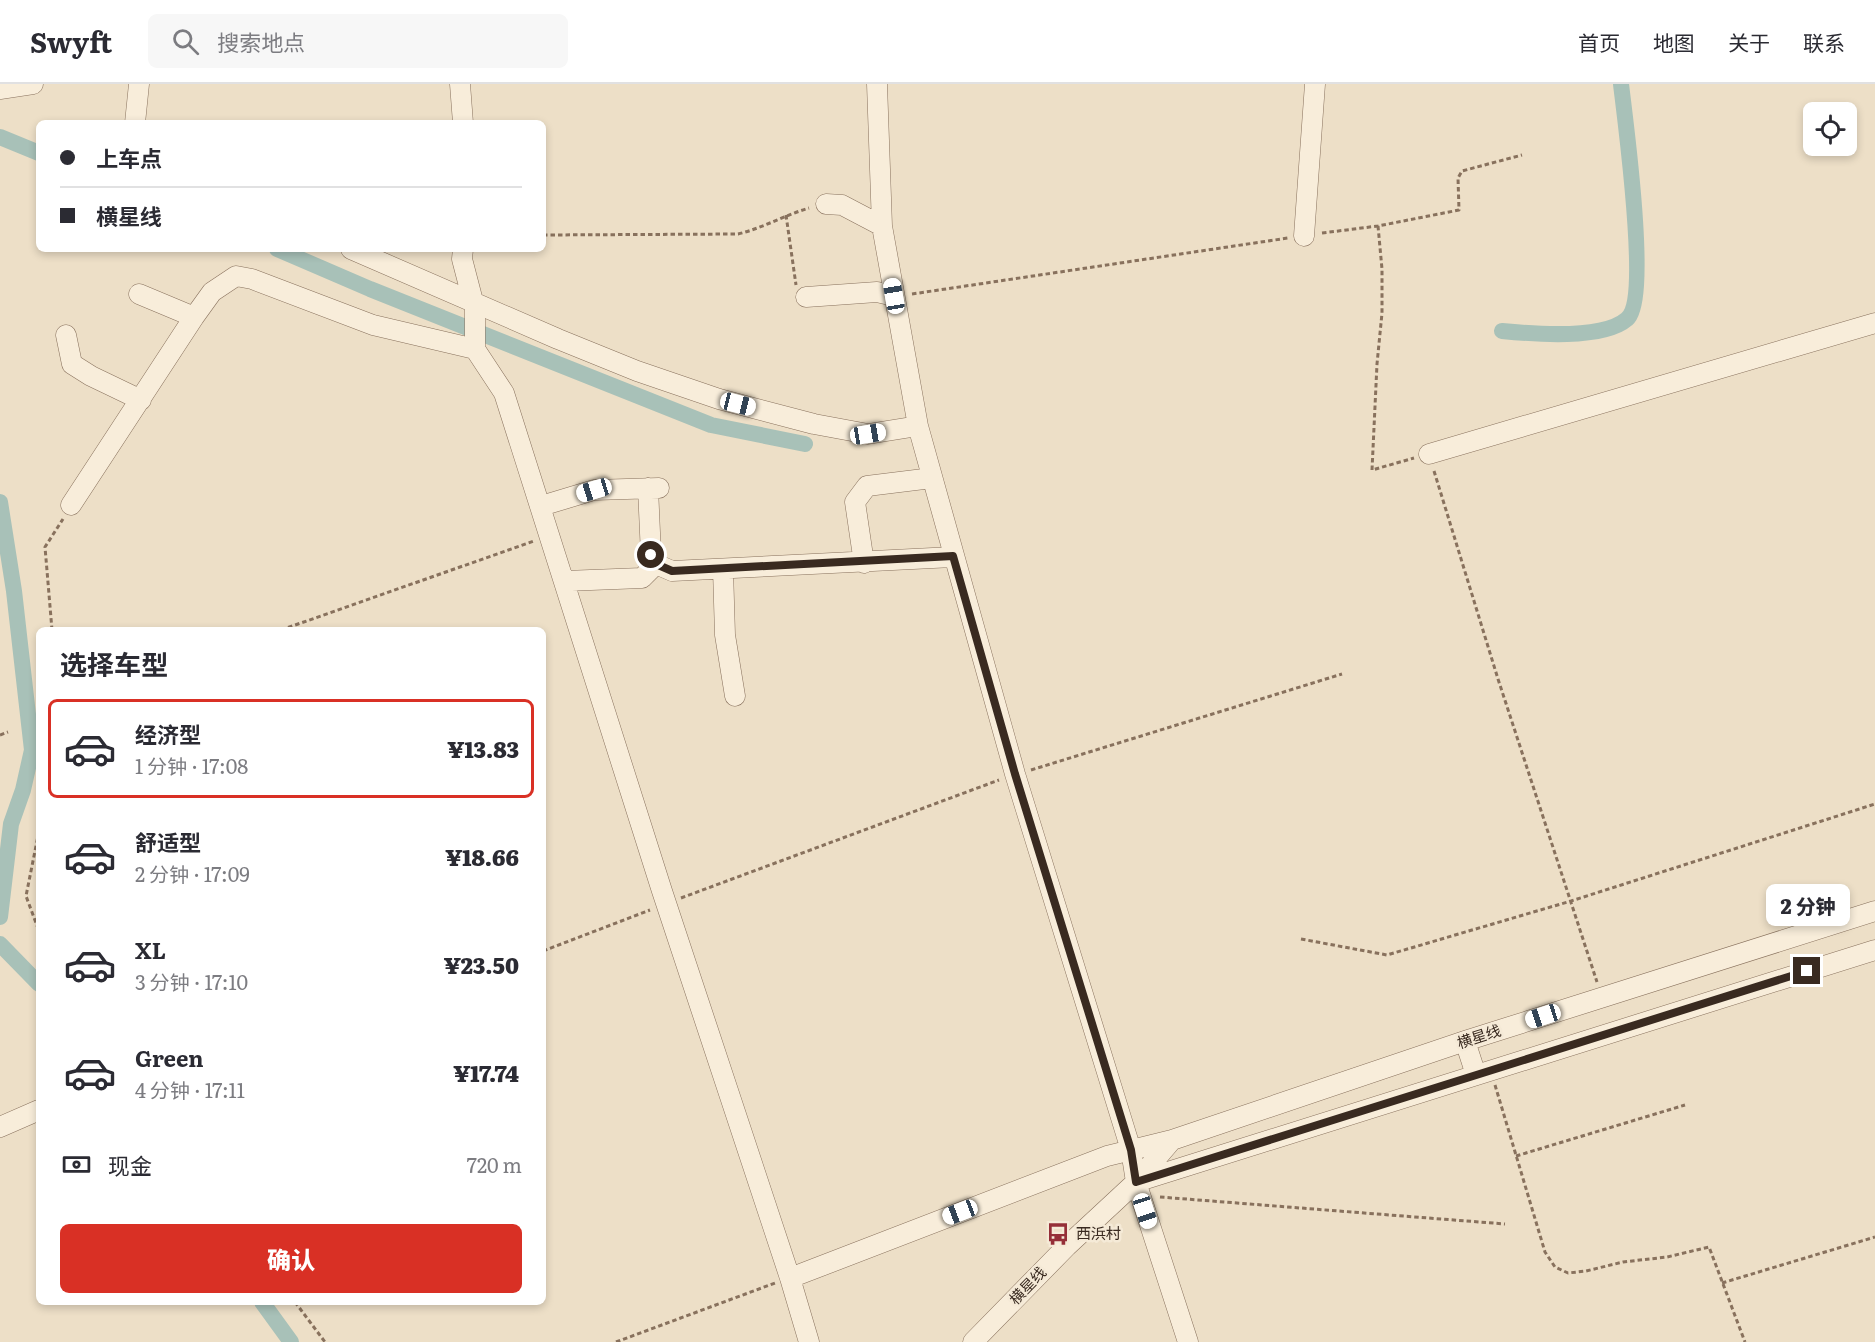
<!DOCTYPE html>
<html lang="zh">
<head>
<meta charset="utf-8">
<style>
	body { margin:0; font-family:Literata,"Noto Sans SC",serif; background:#f7f7f7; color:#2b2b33; height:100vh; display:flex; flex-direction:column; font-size:22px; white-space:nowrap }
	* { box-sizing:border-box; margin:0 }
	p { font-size:20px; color:#7c7c81 }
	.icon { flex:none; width:33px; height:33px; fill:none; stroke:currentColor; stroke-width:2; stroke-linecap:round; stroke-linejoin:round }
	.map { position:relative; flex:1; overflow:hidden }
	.side { position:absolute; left:36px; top:543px; width:510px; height:678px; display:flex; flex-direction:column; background:#fff; border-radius:9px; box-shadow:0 3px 9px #0003 }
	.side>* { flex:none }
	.banner { position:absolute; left:36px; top:36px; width:510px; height:132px; border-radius:9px; box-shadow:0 3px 9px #0003; display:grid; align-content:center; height:132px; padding:0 24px; background:#fff }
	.buttons { position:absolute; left:1803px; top:18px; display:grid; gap:12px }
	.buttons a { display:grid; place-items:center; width:54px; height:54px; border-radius:9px; background:#fff; box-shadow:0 3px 9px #0003; font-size:30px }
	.end { position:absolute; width:27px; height:27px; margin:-14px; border:8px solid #392a20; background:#fff; box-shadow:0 0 0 3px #fff }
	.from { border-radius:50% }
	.bubble { position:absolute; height:42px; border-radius:9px; background:#fff; box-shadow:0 3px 9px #0003; font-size:20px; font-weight:800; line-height:42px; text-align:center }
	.car { position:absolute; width:18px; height:36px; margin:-18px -9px; border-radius:8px; box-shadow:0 0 4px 2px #0007; background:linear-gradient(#fff 24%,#345 0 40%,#fff 0 76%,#345 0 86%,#fff 0) }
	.banner b { display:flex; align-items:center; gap:21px; height:57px; font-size:22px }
	.banner b+b { border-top:2px solid #e1e1e2 }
	.banner i { width:15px; height:15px; background:#2b2b33 }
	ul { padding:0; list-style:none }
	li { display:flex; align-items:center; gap:18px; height:99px; margin:0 12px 9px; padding:0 12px; border:3px solid transparent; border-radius:9px }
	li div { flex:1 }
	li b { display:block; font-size:22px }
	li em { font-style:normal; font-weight:800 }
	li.active { border-color:#d93025 }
	li>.icon { width:54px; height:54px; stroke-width:1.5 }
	h2 { padding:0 24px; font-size:27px; line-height:72px }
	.pay { display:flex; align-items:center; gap:15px; height:66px; padding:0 24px; font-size:22px }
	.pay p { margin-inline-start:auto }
	.button { display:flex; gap:12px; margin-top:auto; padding:12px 24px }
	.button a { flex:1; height:69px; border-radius:9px; background:#d93025; color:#fff; font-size:24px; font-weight:800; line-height:69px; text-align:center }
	header { display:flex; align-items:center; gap:36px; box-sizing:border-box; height:84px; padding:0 30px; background:#fff; border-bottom:2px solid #e1e1e2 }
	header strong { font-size:28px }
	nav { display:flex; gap:33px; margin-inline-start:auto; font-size:21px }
	.search { width:420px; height:54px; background:#f7f7f7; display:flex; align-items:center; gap:15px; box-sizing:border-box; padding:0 21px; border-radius:9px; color:#7c7c81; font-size:22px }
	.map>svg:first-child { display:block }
</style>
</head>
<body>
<header>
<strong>Swyft</strong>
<div class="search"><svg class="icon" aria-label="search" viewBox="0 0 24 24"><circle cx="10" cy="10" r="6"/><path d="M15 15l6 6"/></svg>搜索地点</div>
<nav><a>首页</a><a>地图</a><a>关于</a><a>联系</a></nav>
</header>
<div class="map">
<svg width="1875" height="1258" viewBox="0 0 1875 1258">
	<rect width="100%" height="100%" fill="#eddfc7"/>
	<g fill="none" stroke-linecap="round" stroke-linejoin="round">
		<path stroke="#a8c1b8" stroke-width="16" d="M0,53L39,69
			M277,165L370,205L711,341L805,360
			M1502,247C1533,250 1603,256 1627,235C1650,216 1625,35 1621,0
			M0,418L14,507L32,666L23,706L11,740L0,833
			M0,860L39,900
			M262,1218L291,1258"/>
		<g stroke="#88715d" stroke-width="21">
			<path id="minor" d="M460,0L463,39
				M877,0L882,142L918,342L1015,690L1131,1066L1136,1098L1188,1258
				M0,5L33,0
				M135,39L139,0
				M826,120L842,121L882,142
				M1304,152L1315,0
				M351,165L558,255L637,287L719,315L814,340L868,350L918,342
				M463,165L462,175L475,225V265L504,309L662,807L790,1194L809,1258
				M139,210L194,233
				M806,213L877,208L894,212
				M66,251L72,280L91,292L141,316
				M1429,370L1875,239
				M648,404L651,471L656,480L672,487L953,473
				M71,421L194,233L212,208L236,192L252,195L373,241L475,265
				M541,422L594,406L659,404
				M864,479L855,418L867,402L932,394
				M723,485L725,551L735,612
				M565,497L642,494L656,480
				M1465,957L1476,991
				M0,1043L39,1026
				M1136,1098L1875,866
				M790,1194L1107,1072L1172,1056
				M973,1258L1067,1162L1136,1098L1172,1056L1465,957L1875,827"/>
		</g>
		<path stroke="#88715d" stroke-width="3" stroke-dasharray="4.5 3" stroke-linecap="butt" d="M786,131L796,201
			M1378,142L1382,185V229L1377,280L1372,386L1414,374
			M1322,149L1378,142L1459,126L1458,94L1462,87L1522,71
			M543,151L738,150C763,144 785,131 809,124
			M912,210L1288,154
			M1434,387L1498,595L1597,898
			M52,546L45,463L63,435
			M281,546L534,457
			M0,651L8,648
			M1031,686L1342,590
			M39,747L26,812L39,847
			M681,814L999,696
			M1301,855L1387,871L1571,817L1875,720
			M543,867L650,826
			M1495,1001L1545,1168L1555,1183L1568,1189L1586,1187L1623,1178L1667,1173L1709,1163L1745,1258
			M1516,1072L1685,1021
			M1160,1113L1505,1140
			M1722,1199L1875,1153
			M295,1218L325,1258
			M616,1258L775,1199"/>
		<use href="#minor" stroke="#f8edda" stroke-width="20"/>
	</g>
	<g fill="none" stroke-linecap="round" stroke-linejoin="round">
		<path stroke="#392a20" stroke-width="8" d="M651,471L656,480L672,487L953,472L1015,690L1131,1066L1136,1098L1807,887"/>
	</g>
	<defs>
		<g id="bus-bare" transform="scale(1.8)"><path d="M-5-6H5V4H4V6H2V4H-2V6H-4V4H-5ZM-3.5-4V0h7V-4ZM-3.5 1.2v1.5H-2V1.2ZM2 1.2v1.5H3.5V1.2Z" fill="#952f38" stroke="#f5ead7" stroke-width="2.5" paint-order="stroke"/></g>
	</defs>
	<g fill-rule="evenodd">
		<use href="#bus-bare" x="1058" y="1150"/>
	</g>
	<g text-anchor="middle" stroke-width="5" stroke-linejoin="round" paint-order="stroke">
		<g font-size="15" fill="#392a20" stroke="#f5ead7">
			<text transform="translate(1479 953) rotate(-18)" y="5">横星线</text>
			<text transform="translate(1028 1202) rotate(-46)" y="5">横星线</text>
		</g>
		<g font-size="15" fill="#392a20" stroke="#f5ead7" text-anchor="start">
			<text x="1076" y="1155">西浜村</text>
		</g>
	</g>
</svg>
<div class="buttons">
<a><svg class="icon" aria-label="locate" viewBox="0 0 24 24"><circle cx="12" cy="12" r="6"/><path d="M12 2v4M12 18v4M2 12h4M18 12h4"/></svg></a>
</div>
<i class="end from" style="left:651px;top:471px"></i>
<i class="end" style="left:1807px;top:887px"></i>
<div class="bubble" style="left:1766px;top:800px;width:84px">2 分钟</div>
<i class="car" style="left:894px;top:212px;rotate:350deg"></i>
<i class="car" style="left:738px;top:320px;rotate:104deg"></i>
<i class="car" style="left:868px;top:350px;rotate:81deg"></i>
<i class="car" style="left:594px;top:406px;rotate:253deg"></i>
<i class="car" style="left:1543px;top:932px;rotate:252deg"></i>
<i class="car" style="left:1145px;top:1127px;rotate:162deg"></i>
<i class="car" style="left:960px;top:1128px;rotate:249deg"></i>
<div class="banner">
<b><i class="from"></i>上车点</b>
<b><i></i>横星线</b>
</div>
<section class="side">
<h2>选择车型</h2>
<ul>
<li class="active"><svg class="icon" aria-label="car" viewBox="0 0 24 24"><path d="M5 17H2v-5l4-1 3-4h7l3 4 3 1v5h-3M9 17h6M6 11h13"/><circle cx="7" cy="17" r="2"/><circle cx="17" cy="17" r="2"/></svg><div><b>经济型</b><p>1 分钟 · 17:08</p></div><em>¥13.83</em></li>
<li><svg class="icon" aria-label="car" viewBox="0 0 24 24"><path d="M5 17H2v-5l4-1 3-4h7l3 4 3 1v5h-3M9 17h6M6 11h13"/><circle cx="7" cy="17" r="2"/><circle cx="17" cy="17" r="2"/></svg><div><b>舒适型</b><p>2 分钟 · 17:09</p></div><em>¥18.66</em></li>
<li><svg class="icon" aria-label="car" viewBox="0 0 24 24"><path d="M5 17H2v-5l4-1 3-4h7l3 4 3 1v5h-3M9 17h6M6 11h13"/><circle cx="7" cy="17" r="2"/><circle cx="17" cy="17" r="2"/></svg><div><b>XL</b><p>3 分钟 · 17:10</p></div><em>¥23.50</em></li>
<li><svg class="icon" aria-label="car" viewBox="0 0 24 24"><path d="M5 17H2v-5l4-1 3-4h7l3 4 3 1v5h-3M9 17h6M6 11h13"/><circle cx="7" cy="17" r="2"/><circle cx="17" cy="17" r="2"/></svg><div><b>Green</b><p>4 分钟 · 17:11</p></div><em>¥17.74</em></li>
</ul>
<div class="pay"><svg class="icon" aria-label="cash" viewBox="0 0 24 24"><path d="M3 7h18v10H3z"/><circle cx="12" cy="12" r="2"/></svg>现金<p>720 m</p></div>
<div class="button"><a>确认</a></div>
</section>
</div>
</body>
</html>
